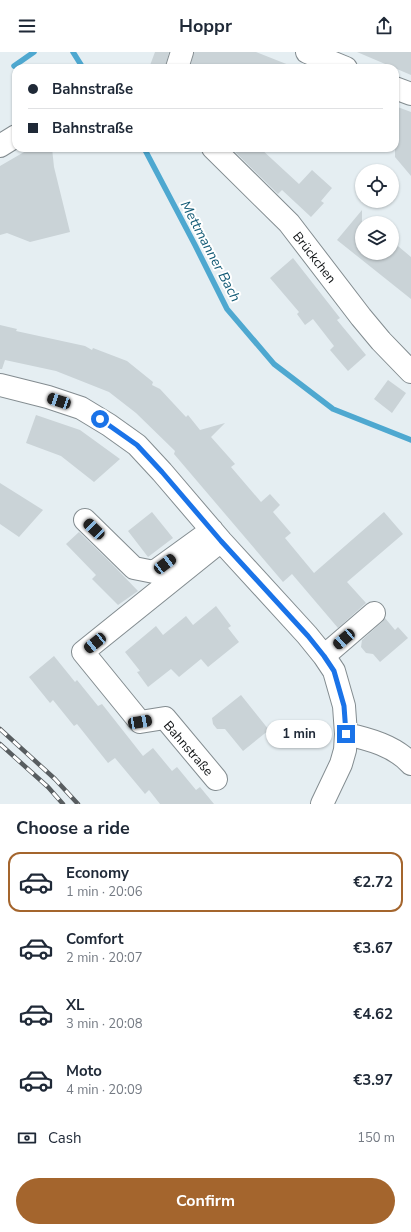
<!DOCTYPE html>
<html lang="en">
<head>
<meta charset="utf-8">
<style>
	body { margin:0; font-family:"Nunito Sans",sans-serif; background:#f6f6f7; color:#1f2937; height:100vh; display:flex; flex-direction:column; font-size:15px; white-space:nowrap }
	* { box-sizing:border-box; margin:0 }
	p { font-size:13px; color:#747a83 }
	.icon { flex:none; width:22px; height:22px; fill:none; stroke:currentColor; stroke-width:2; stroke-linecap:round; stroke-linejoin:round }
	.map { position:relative; height:752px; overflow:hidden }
	.panel { display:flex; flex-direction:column; background:#fff; flex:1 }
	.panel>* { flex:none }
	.top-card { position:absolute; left:12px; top:12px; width:387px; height:88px; border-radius:12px; box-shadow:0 1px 3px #0004; display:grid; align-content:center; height:88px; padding:0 16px; background:#fff }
	.controls { position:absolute; left:355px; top:112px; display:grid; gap:8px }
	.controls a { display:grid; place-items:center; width:44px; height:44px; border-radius:50%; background:#fff; box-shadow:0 1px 3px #0004; font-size:20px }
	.end { position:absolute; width:18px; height:18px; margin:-9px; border:5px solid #1a73e8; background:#fff; box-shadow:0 0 0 2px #fff }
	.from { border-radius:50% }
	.bubble { position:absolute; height:28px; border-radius:14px; background:#fff; box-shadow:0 1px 3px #0004; font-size:13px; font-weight:700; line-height:28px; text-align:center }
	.car { position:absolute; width:12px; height:24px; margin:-12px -6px; border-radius:5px; box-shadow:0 0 3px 1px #0007; background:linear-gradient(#222 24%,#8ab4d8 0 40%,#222 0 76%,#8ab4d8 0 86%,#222 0) }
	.top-card b { display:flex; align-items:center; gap:14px; height:38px; font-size:15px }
	.top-card b+b { border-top:1px solid #e0e1e3 }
	.top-card i { width:10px; height:10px; background:#1f2937 }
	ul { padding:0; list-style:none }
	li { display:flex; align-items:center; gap:12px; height:60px; margin:0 8px 6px; padding:0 8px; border:2px solid transparent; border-radius:12px }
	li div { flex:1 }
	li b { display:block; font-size:15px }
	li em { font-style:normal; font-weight:700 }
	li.selected { border-color:#a4652d }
	li>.icon { width:36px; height:36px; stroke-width:1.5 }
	h2 { padding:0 16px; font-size:18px; line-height:48px }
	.pay { display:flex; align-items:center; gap:10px; height:44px; padding:0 16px; font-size:15px }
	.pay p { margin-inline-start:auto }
	.primary-button { display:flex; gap:8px; margin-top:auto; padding:8px 16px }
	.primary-button a { flex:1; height:46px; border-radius:24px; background:#a4652d; color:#fff; font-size:16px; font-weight:700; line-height:46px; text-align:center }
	header { display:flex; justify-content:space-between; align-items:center; height:52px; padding:0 16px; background:#fff; font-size:18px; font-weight:700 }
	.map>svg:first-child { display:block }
</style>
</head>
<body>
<header><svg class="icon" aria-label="menu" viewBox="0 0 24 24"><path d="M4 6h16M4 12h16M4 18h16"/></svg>Hoppr<svg class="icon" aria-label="share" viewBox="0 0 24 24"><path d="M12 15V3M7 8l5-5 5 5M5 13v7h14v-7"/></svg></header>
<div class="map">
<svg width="411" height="752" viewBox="0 0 411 752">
	<rect width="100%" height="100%" fill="#e5eef2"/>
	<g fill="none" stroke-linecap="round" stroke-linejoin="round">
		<path stroke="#4ea8d0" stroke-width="5.5" d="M73,0L83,16
			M14,14L34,0
			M144,96L195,193L227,257L274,312L333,357L411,388"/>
	</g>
	<path fill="#cad3d7" d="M155,0H169L165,16H149Z
		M194,0H256L294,15V16H190Z
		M357,0H411V23Z
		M395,54L411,60V124L395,105Z
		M31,96H52L54,115L70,180L30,190L7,181L0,183V114Z
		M231,96H260L299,132L312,118L332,136L321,149L324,151L311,165L282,138L278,142Z
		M362,158V201H392V189L411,205V247L337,188Z
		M293,206L340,266L337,268L366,303L348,319L330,298L334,294L313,267L305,273L297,262L299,260L270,226Z
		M0,273L17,277L16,279L85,294L92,298L93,296L127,309L153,330L152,333L160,337L186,365L188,363L200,378L225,371L211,385L235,412L231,415L261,450L270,442L280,453L273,460L291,481L285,486L314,521L384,460L403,482L347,530L366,551L338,576L292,522L283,530L174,402L175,399L136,361L109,340L56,319L5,308L2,317H0Z
		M388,328L406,341L392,361L374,347Z
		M36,363L80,378L120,407L94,430L61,404L26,391Z
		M0,431L43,458L19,485L0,472Z
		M152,460L173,486L148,505L128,479Z
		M79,480L111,511L138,539L118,553L92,527L96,523L66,492Z
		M216,554L231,574L228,576L239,590L208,615L201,607L179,625L171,617L148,635L137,620L140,619L125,600L156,574L163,583L186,564L193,573Z
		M385,566L395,578L398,575L408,586L380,610L373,602L366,601L361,595L362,588L382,570Z
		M54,604L75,630L77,628L98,654L102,652L143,704L153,696L172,719L177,715L196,738L200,735L214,752H160L149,738L145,742L115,706L108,711L77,672L74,674L53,648L50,651L29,625Z
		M241,643L269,678L243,699L225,677H217L213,672L212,666Z"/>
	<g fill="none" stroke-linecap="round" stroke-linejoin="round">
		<g stroke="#838c90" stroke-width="24">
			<path id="minor" d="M307,0L346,16
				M177,16L182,0
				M395,36L411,42
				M0,94L16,84
				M213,96L289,171L361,265L381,289L411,320
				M0,333L48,345L81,356L109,373L137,393L162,420L221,489L307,583L324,604L334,619L344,654L346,682L345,698L341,712L322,752
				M85,468L134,516L154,520L212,478
				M324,604L374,561
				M346,682C369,687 395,694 411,712
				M216,727L165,666L140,670L83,600L221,489"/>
		</g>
		<use href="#minor" stroke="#fff" stroke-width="22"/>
		<g stroke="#585d60" stroke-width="4.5">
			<path id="rail" d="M0,677L55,727L78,752
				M0,692L48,735L63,752"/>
		</g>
		<use href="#rail" stroke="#fff" stroke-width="3" stroke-dasharray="9" stroke-linecap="butt"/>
	</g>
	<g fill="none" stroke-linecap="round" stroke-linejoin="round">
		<path stroke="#1a73e8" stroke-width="5" d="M100,367L137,393L162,420L221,489L308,584L324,604L334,619L344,654L346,682"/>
	</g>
	<g text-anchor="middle" stroke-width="4" stroke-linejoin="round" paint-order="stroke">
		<g font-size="13" fill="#0e1113" stroke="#fff">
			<text transform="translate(315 205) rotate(52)" y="5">Brückchen</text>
			<text transform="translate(189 696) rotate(49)" y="5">Bahnstraße</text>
		</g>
		<g font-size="14" font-style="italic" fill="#125a75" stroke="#fff">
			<text transform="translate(211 199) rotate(62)" y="5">Mettmanner Bach</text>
		</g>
	</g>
</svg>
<div class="controls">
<a><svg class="icon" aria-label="locate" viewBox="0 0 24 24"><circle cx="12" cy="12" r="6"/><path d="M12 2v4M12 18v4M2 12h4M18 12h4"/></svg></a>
<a><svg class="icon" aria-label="layers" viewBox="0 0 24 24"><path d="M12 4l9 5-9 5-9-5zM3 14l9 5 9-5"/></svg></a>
</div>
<i class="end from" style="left:100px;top:367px"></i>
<i class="end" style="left:346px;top:682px"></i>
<div class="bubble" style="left:266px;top:668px;width:66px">1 min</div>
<i class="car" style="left:59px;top:349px;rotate:288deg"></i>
<i class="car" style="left:94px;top:477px;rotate:314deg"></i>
<i class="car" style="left:165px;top:512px;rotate:53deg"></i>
<i class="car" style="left:344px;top:587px;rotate:229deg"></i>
<i class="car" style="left:95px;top:591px;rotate:231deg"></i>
<i class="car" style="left:140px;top:670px;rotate:80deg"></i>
<div class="top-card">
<b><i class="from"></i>Bahnstraße</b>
<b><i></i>Bahnstraße</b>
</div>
</div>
<section class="panel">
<h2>Choose a ride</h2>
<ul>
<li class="selected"><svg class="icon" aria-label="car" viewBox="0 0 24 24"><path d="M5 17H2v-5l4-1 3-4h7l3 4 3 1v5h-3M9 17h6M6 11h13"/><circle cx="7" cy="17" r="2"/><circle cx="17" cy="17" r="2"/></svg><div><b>Economy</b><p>1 min · 20:06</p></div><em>€2.72</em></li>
<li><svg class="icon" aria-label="car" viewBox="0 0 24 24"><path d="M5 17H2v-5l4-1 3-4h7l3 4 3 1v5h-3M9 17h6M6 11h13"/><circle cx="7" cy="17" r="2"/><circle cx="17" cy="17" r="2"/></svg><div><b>Comfort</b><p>2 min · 20:07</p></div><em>€3.67</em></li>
<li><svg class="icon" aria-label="car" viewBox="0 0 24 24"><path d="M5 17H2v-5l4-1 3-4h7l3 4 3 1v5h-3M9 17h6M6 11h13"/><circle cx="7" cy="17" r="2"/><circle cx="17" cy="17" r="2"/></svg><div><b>XL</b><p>3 min · 20:08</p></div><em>€4.62</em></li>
<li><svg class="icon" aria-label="car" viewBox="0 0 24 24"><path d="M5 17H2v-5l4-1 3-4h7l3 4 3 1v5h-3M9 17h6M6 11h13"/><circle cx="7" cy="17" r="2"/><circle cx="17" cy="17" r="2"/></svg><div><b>Moto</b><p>4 min · 20:09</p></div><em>€3.97</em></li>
</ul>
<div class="pay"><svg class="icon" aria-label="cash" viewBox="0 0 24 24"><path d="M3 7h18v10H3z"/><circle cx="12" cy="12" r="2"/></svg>Cash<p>150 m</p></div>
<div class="primary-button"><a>Confirm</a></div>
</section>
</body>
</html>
